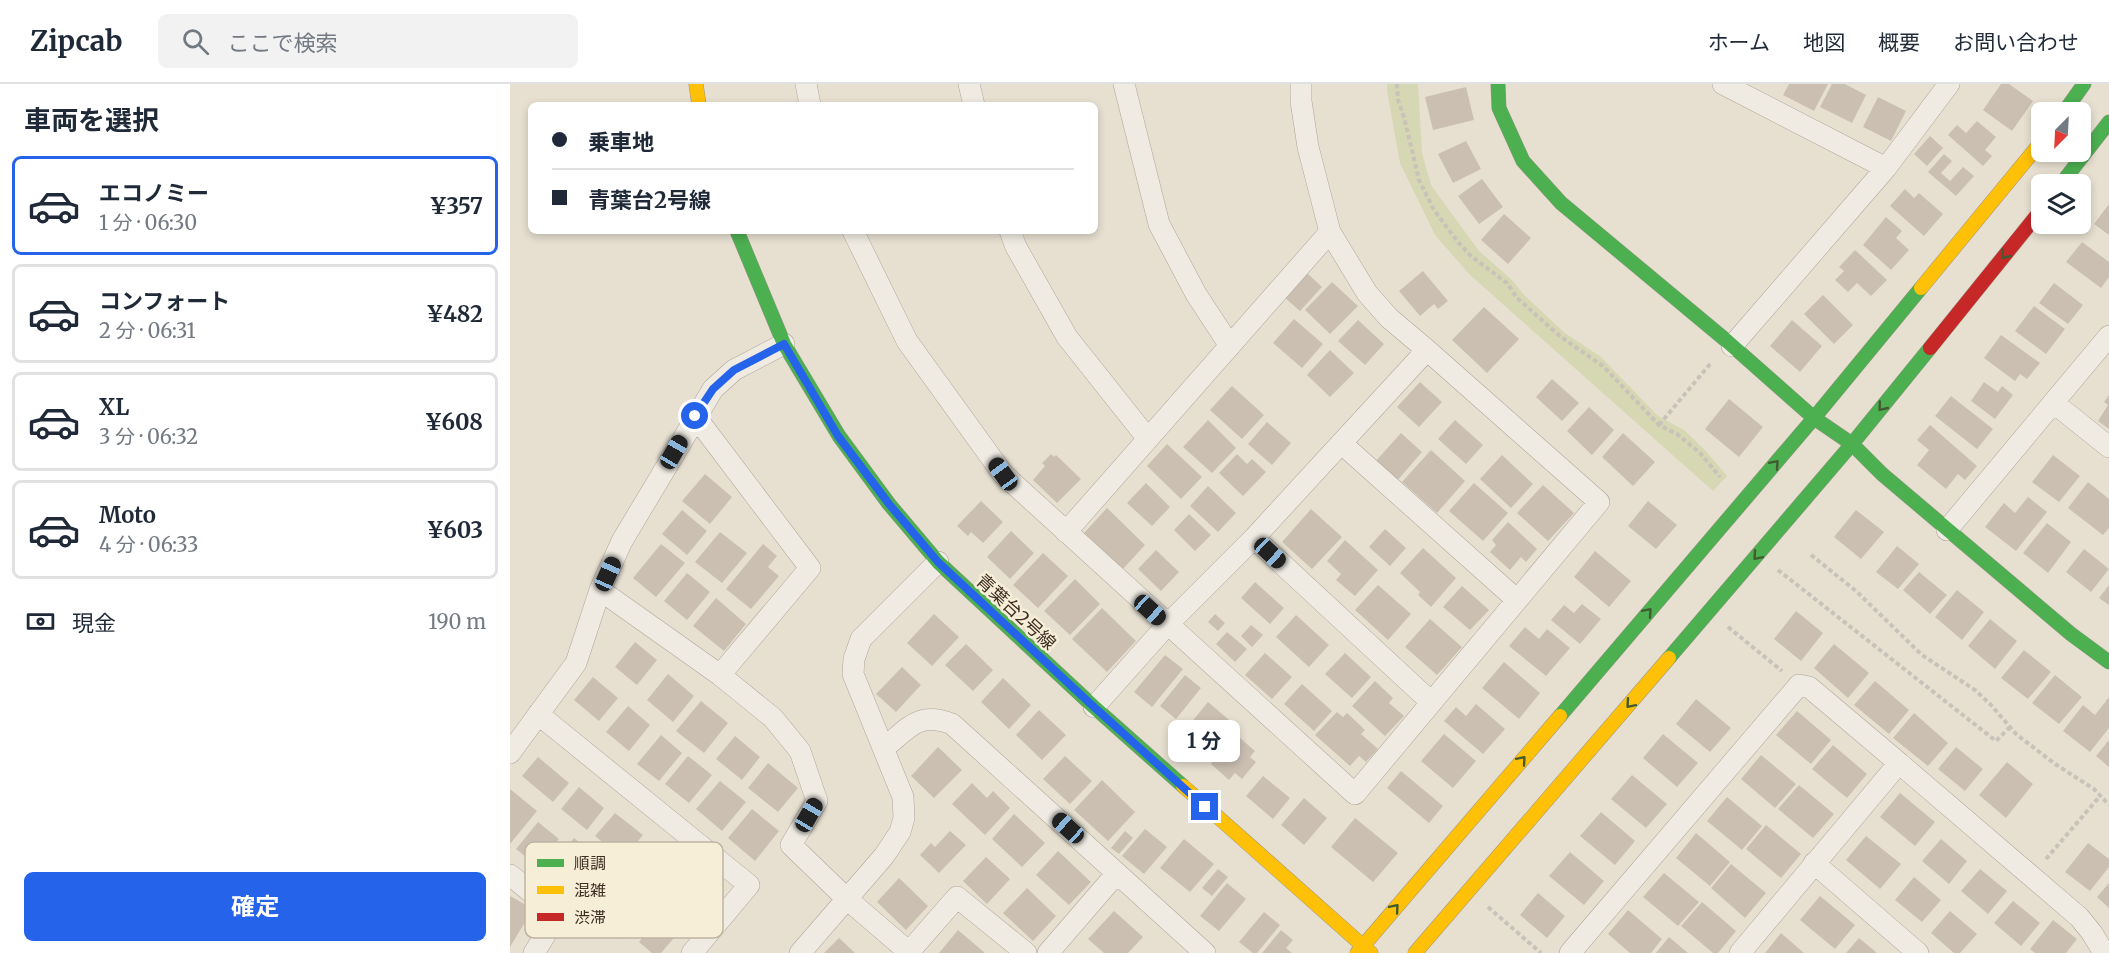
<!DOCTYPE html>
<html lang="ja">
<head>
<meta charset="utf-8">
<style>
	body { margin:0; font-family:Merriweather,"Noto Sans JP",serif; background:#f2f2f3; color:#1f2937; height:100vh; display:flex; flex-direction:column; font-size:22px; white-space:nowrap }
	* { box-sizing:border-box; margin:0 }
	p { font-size:20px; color:#747a83 }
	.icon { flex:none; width:33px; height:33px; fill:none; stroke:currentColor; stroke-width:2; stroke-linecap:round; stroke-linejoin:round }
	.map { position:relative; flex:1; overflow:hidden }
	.sheet { display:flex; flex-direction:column; background:#fff; width:510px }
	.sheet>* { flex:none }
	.hud { position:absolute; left:18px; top:18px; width:570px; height:132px; border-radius:9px; box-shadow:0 3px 9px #0003; display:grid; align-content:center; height:132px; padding:0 24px; background:#fff }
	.needle { width:39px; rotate:204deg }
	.controls { position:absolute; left:1521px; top:18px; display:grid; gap:12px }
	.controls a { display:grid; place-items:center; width:60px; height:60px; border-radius:9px; background:#fff; box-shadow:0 3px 9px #0003; font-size:30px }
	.end { position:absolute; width:27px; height:27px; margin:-14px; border:8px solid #2563eb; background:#fff; box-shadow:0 0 0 3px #fff }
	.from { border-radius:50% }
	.bubble { position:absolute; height:42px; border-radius:9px; background:#fff; box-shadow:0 3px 9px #0003; font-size:20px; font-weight:700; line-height:42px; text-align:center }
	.car { position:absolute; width:18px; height:36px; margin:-18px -9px; border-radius:8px; box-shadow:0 0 4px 2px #0007; background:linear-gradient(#222 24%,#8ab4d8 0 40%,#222 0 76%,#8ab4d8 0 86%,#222 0) }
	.hud b { display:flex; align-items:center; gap:21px; height:57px; font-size:22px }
	.hud b+b { border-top:2px solid #e0e1e3 }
	.hud i { width:15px; height:15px; background:#1f2937 }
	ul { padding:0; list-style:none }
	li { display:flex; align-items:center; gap:18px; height:99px; margin:0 12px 9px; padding:0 12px; border:3px solid #e0e1e3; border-radius:9px }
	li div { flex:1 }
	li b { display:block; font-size:22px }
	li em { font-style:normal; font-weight:700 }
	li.on { border-color:#2563eb }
	li>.icon { width:54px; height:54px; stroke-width:1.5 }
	h2 { padding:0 24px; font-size:27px; line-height:72px }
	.pay { display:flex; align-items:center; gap:15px; height:66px; padding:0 24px; font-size:22px }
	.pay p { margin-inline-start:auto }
	.button { display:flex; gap:12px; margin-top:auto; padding:12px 24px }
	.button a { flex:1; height:69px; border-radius:9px; background:#2563eb; color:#fff; font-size:24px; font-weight:700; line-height:69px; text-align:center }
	header { display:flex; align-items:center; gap:36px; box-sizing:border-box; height:84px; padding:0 30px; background:#fff; border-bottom:2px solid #e0e1e3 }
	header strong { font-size:28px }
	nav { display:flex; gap:33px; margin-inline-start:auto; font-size:21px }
	.search { width:420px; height:54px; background:#f2f2f3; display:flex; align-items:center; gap:15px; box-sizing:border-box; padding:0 21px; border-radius:9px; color:#747a83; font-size:22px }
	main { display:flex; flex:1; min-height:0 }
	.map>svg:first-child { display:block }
</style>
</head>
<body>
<header>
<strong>Zipcab</strong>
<div class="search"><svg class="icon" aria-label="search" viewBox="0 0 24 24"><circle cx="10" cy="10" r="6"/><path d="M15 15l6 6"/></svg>ここで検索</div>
<nav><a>ホーム</a><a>地図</a><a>概要</a><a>お問い合わせ</a></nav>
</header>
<main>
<section class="sheet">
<h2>車両を選択</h2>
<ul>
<li class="on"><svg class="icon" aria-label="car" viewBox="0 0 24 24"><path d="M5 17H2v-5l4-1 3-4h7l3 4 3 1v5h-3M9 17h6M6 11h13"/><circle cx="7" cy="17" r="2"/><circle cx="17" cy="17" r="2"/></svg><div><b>エコノミー</b><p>1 分 · 06:30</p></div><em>¥357</em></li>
<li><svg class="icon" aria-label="car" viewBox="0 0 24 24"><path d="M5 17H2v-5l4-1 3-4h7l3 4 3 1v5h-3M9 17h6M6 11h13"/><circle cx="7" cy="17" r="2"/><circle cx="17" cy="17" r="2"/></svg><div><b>コンフォート</b><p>2 分 · 06:31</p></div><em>¥482</em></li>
<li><svg class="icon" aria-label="car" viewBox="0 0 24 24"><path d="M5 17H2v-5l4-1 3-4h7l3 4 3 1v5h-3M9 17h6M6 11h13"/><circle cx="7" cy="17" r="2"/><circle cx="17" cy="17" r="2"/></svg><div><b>XL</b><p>3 分 · 06:32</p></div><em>¥608</em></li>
<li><svg class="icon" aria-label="car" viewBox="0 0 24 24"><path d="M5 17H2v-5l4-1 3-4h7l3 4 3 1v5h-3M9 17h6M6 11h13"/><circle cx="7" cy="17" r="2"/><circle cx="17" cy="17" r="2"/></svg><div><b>Moto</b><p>4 分 · 06:33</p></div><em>¥603</em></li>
</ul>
<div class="pay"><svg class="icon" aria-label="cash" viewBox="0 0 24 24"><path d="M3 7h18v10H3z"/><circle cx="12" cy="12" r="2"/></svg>現金<p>190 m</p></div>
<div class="button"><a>確定</a></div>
</section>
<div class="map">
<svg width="1599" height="869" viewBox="0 0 1599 869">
	<rect width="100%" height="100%" fill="#e7e0d1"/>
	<path fill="#d6d7b3" d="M877,0H908L912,69L921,101L969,167L1002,196L1014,211L1055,249L1091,273L1148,332L1174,346L1194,365L1217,392L1203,407L960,191L925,151L890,79L877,7Z"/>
	<path fill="#cbbfb2" d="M1279,0H1318L1304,27L1273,11Z
		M1322,0H1335L1356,11L1342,39L1310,23Z
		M1491,0H1499L1523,17L1502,47L1473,26Z
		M956,3L964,36L923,46L915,13Z
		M1368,13L1396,27L1381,57L1353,43Z
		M1467,37L1486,53L1475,66L1482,72L1473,82L1438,51L1447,41L1456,49Z
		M1420,52L1433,64L1417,82L1404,70Z
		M956,57L971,85L943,99L928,70Z
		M1434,70L1442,77L1431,89L1440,97L1453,83L1464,92L1446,112L1418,88Z
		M972,95L993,123L969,140L948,112Z
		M1395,105L1404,114L1409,109L1433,130L1414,152L1380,122Z
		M1599,120V151L1584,140Z
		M994,130L1021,154L998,180L971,156Z
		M1376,133L1392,147L1386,154L1399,166L1381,186L1353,161Z
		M1572,158L1599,178V193L1591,204L1556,178Z
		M1345,166L1377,196L1361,212L1347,199L1338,208L1325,196L1334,187L1329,183Z
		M913,187L938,217L928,225L924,220L910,232L889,207Z
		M797,189L812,203L790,227L775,214Z
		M822,198L848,222L820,250L795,226Z
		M1544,199L1573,221L1558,240L1529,219Z
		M1313,211L1343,241L1324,260L1294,230Z
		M1524,222L1555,245L1536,270L1505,247Z
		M974,223L1009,255L977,289L942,256Z
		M784,235L813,260L792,284L763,259Z
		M848,236L874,260L855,281L828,257Z
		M1282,236L1312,262L1290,288L1260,262Z
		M1491,251L1530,279L1517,295L1510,290L1505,297L1474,274Z
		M820,266L844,289L820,313L797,291Z
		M1042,295L1069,319L1052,337L1026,313Z
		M910,298L932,318L909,343L887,323Z
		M1474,298L1488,308L1492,302L1503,311L1485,335L1461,317Z
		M722,302L754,331L732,355L700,326Z
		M1599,311V345L1588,337L1598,321L1594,318Z
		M1441,312L1483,345L1467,365L1425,332Z
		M1219,315L1253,343L1229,373L1195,345Z
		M1079,323L1104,346L1082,371L1057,347Z
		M698,336L726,364L702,389L673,363Z
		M945,336L973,361L956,380L928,355Z
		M757,338L781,359L762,381L738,360Z
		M1420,341L1467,382L1455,396L1448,390L1436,405L1407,381L1419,366L1407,356Z
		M891,349L912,368L887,397L865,378Z
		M1113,349L1145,378L1123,402L1092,373Z
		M657,360L692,393L671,415L637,382Z
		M921,366L955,397L927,429L892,398Z
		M541,370L544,373L546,371L571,395L547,419L523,396L535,382L532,379Z
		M727,370L737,380L742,375L756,388L733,412L709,389Z
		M992,371L1023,400L1001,424L970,395Z
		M1543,371L1570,392L1549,418L1522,398Z
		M195,390L222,413L200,440L172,417Z
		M1578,398L1599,415V444L1593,451L1558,424Z
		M636,399L660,423L642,442L617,419Z
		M964,399L998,429L973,457L939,427Z
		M1033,401L1064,429L1038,457L1007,429Z
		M698,402L726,429L708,448L680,422Z
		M1518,413L1537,428L1506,467L1475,443L1494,419L1505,429Z
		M471,417L493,438L473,459L461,448L458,452L447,442Z
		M1138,417L1167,441L1146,465L1118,442Z
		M597,424L635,461L613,485L574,449Z
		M801,425L832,453L802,485L772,458Z
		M172,426L197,447L177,471L152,450Z
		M1346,426L1374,448L1351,475L1324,453Z
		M679,430L701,451L685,467L664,446Z
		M998,438L1027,465L1016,478L1011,473L1000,486L980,468L986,461L982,456Z
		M1537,439L1561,458L1538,489L1513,469Z
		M875,445L896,464L880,482L859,463Z
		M501,447L524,469L500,495L477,473Z
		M210,448L237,469L212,499L185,478Z
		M835,456L868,486L845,512L826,496L831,490L817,477Z
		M151,460L175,479L146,513L123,494Z
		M253,460L267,472L258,483L269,492L241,525L216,505Z
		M1387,462L1409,480L1388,505L1366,488Z
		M913,464L946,494L921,523L908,511L910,508L890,489Z
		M1574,465L1599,485L1581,508L1556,488Z
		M646,466L669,488L651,507L628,485Z
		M1085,467L1121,497L1099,523L1064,493Z
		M533,469L558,492L528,524L503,501Z
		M1409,488L1437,511L1420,530L1393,506Z
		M177,489L200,508L177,536L154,517Z
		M565,495L590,520L560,551L534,527Z
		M745,498L774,524L760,540L731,514Z
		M868,501L901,530L878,556L845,526Z
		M1599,501V521L1589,514Z
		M952,502L979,526L960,546L933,523Z
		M1447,506L1474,528L1452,556L1425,533Z
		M206,514L236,540L214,567L183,542Z
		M1072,520L1091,535L1070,560L1041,536L1054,521L1064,529Z
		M592,524L626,557L597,588L562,555Z
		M1286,527L1313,549L1291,577L1264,555Z
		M424,530L449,553L422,582L397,559Z
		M705,530L715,539L708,547L698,538Z
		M786,531L819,561L799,583L766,553Z
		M920,535L952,563L927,591L895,563Z
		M1480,535L1507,557L1485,585L1458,562Z
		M741,541L753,551L742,563L731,552Z
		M1015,543L1029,555L1037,545L1060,564L1036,592L999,562Z
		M717,548L737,565L725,578L706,560Z
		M125,558L147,576L127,601L105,583Z
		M456,560L483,586L463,607L435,581Z
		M1324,560L1359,589L1338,614L1304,584Z
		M1514,566L1541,588L1518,615L1491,594Z
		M755,569L782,593L762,615L735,591Z
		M835,569L861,593L842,614L815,590Z
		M655,571L673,585L642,623L624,608Z
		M994,578L1030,609L1009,635L972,604Z
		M392,583L411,601L386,628L366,610Z
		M158,590L184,612L163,638L137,616Z
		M675,591L691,604L666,635L650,622Z
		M1545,591L1572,613L1549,640L1522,619Z
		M83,593L108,614L89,637L64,616Z
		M493,594L521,621L499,645L471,618Z
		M865,597L883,614L879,619L894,632L875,652L842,622Z
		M1365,597L1399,626L1379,650L1344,621Z
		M792,600L822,627L804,647L774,620Z
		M1599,613V644L1580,668L1553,647L1573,621L1585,631Z
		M1186,615L1221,644L1200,668L1166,640Z
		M191,617L218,639L194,669L166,647Z
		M698,618L724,640L696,672L671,651Z
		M966,620L995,645L973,670L934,637L946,623L956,632Z
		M118,622L140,641L119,667L96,648Z
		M529,626L556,651L532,676L506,651Z
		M1287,627L1321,656L1301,680L1266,651Z
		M827,628L833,633L837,629L855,646L851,650L868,665L856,678L849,672L840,682L805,651Z
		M1404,629L1438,659L1418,682L1383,654Z
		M934,650L966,677L943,704L911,677Z
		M1153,650L1188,679L1167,703L1133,674Z
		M151,651L172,669L149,697L127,680Z
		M225,652L250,673L232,696L206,675Z
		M729,653L745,667L740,673L746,678L732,695L725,689L719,696L701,680L706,674L703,671L717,654L723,659Z
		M1599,656V683L1586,672Z
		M1323,661L1357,690L1337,714L1302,685Z
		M428,663L452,686L424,714L401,692Z
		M1446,663L1473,685L1455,707L1428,685Z
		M1251,671L1286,700L1265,724L1231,695Z
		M178,672L202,691L179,719L155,700Z
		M555,672L582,697L560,720L533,695Z
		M28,673L59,699L43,718L12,692Z
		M1497,678L1523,700L1496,734L1469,711Z
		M258,679L288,704L268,728L238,704Z
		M891,687L933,722L919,739L877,704Z
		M1122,691L1157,720L1136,744L1101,715Z
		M753,692L780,714L763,735L736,712Z
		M592,696L625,728L598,757L564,726Z
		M210,697L236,718L212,747L186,725Z
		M462,699L477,714L483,707L500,724L475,751L442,720Z
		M1289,701L1324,730L1303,754L1268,725Z
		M69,703L94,724L77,746L51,725Z
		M0,705L27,727L0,760Z
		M1390,709L1425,738L1405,762L1370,733Z
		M1217,713L1252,742L1232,766L1197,737Z
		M794,714L817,734L794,761L771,741Z
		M242,725L269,747L245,777L218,754Z
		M1091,728L1125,757L1105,781L1070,752Z
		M105,729L133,751L113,775L85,752Z
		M504,730L535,759L512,783L482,755Z
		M845,734L888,769L863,798L821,763Z
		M28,738L49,755L27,782L6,765Z
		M1256,741L1291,770L1271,794L1236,765Z
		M635,745L657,763L634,790L612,772Z
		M440,747L456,761L429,789L410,771L421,759L425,763Z
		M615,747L623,754L609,770L601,764Z
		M1186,749L1220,778L1200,802L1166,774Z
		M1356,752L1391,780L1370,805L1336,776Z
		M64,754L86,772L61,802L39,784Z
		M674,755L704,780L680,808L650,784Z
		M1431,755L1457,777L1439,800L1412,777Z
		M1578,759L1599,775V783L1580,807L1555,788Z
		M548,767L581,798L559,821L526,791Z
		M1060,768L1094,797L1074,821L1039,792Z
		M476,773L500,795L477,820L453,797Z
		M1221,780L1256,809L1235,834L1201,804Z
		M708,785L718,793L702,812L692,804Z
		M1470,785L1497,807L1478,830L1451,807Z
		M1154,789L1189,818L1168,842L1133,813Z
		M1404,793L1431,816L1412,838L1385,816Z
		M389,794L418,822L396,846L367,818Z
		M717,799L736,815L709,847L690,832Z
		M1599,799V824L1587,813Z
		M117,801L130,811L119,824L130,833L112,855L88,835Z
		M517,804L546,832L523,857L493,829Z
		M1028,809L1055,832L1037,854L1010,831Z
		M0,812L23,825L0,863Z
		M1310,812L1345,841L1325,865L1290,836Z
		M1503,817L1530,839L1511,862L1484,839Z
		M1192,818L1226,847L1208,869H1203L1171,842Z
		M1118,826L1152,855L1141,869H1120L1098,850Z
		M144,827L169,848L151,869H142L129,858L138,846L132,842Z
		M604,827L633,853L618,869H594L578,855Z
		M1440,827L1467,850L1450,869H1444L1421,849Z
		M754,828L770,841L747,869H743L729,858Z
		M1543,836L1567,855L1556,869H1525L1520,865Z
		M448,846L475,869H429Z
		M771,846L783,856L776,864L782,869H752Z
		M1271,849L1294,869H1255Z
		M1159,853L1178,869H1146Z
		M329,854L345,869H314Z
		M1349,854L1367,869H1336Z"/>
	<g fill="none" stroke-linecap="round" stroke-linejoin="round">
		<g stroke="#ada599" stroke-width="22">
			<path id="street" d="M296,0L300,21
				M459,0L464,21
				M614,0L649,140L686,210L720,262
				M791,0V17L798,63L820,148L857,209L879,234L917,266
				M1213,0L1376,84
				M343,147L397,257L493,390L845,710L1089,418L917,266L744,454L657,541L584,623
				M500,147L506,163L557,253L638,355
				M1222,262L1376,84L1439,0
				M1544,319L1599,363
				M831,359L1007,516
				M1437,446L1599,252
				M556,448L820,148
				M744,454L921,618
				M90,506L210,591L300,484L185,332
				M210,591L263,634L290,667L307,717L281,761L337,815L400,869
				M28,630L239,801L182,869
				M374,664C399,644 408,627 442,640L695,869
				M0,669L66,579L90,506L112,457L203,305L224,286L274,260
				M1304,779L1408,869
				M0,791L48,830L24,869
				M399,868L447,813L516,869
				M290,869L374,772L390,748L394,734L393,713L343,590L344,575L351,555L428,478
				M538,869L607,789
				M1060,869L1289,601L1299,603L1389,679
				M1230,869L1389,679L1569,833L1582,849L1594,869"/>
		</g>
		<g stroke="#9c958a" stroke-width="15">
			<path id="fast" d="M988,0L989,24L1013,77L1051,119L1218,258L1304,334L1342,360L1372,390L1561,550L1599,578
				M1554,28L1574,0
				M1551,100L1599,38
				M227,147L274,260L329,352L379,420L428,478L584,623L673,702
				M1159,574L1342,360L1420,264
				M1050,632L1304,334L1411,204"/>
		</g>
		<g stroke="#9c958a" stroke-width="15">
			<path id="slow" d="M186,0L189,21
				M1411,204L1532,57
				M673,702L861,869
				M847,869L1050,632
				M905,869L1159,574"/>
		</g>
		<g stroke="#9c958a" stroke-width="15">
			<path id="jam" d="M1420,264L1532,125"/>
		</g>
		<path stroke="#c8c2b9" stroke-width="4" stroke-dasharray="4.5 3" stroke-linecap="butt" d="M887,0L888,16L894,33L909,96L924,126L948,158L961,172L997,199L1007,214L1051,253L1093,282L1149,341L1167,350L1190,369L1210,393
			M1149,341L1201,279
			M1301,471L1346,507L1412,571L1465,606L1481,621L1506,650L1545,680L1584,705L1599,721
			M1268,486L1486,657L1500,643
			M1218,543L1272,587
			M1536,775L1590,712
			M978,823L1031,869"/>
		<use href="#street" stroke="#efebe3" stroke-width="21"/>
		<use href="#fast" stroke="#4caf50" stroke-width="14"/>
		<use href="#slow" stroke="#ffc107" stroke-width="14"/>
		<use href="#jam" stroke="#c62828" stroke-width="14"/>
	</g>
	<defs><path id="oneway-chevron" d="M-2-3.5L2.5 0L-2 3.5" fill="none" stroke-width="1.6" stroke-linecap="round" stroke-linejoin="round" transform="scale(1.5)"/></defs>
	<g stroke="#425b31">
		<use href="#oneway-chevron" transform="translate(1495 171) rotate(129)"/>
		<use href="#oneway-chevron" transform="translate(1372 323) rotate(129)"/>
		<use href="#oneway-chevron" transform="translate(1265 380) rotate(-49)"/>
		<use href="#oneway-chevron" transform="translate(1247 472) rotate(131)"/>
		<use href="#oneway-chevron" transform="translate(1138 528) rotate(-49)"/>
		<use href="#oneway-chevron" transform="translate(1120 620) rotate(131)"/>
		<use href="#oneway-chevron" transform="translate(1012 676) rotate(-49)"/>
		<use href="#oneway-chevron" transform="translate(885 824) rotate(-50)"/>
	</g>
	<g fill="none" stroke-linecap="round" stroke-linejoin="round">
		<path stroke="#2563eb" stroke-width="8" d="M185,332L203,305L224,286L274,260L328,352L379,420L428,478L584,623L695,723"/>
	</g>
	<g text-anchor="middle" stroke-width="5" stroke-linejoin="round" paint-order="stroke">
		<g font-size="18" fill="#3d2e20" stroke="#f7eed8">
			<text transform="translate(506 528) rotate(43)" y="6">青葉台2号線</text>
		</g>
	</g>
	<rect x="15" y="758" width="198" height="96" rx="9" fill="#f7eed8" stroke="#bfb4a1" stroke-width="1.5"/>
	<rect x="27" y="775" width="27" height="8" fill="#4caf50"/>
	<rect x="27" y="802" width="27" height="8" fill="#ffc107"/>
	<rect x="27" y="829" width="27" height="8" fill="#c62828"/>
	<g font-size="16" fill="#3d2e20">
		<text x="64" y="785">順調</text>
		<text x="64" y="812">混雑</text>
		<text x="64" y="839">渋滞</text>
	</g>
</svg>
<div class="controls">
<a><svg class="needle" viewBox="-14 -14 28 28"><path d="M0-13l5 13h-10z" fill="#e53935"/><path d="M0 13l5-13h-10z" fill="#747a83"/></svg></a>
<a><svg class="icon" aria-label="layers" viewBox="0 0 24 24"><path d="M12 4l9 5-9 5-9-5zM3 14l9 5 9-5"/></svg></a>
</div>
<i class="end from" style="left:185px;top:332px"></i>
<i class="end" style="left:695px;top:723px"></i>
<div class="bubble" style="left:658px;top:636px;width:72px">1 分</div>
<i class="car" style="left:164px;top:368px;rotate:30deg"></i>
<i class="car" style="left:493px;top:390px;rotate:324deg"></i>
<i class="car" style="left:760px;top:469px;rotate:133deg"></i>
<i class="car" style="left:98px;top:490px;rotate:24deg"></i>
<i class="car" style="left:640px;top:526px;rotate:132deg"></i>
<i class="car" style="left:299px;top:731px;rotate:30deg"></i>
<i class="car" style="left:558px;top:744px;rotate:312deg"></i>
<div class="hud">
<b><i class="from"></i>乗車地</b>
<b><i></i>青葉台2号線</b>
</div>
</div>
</main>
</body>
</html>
